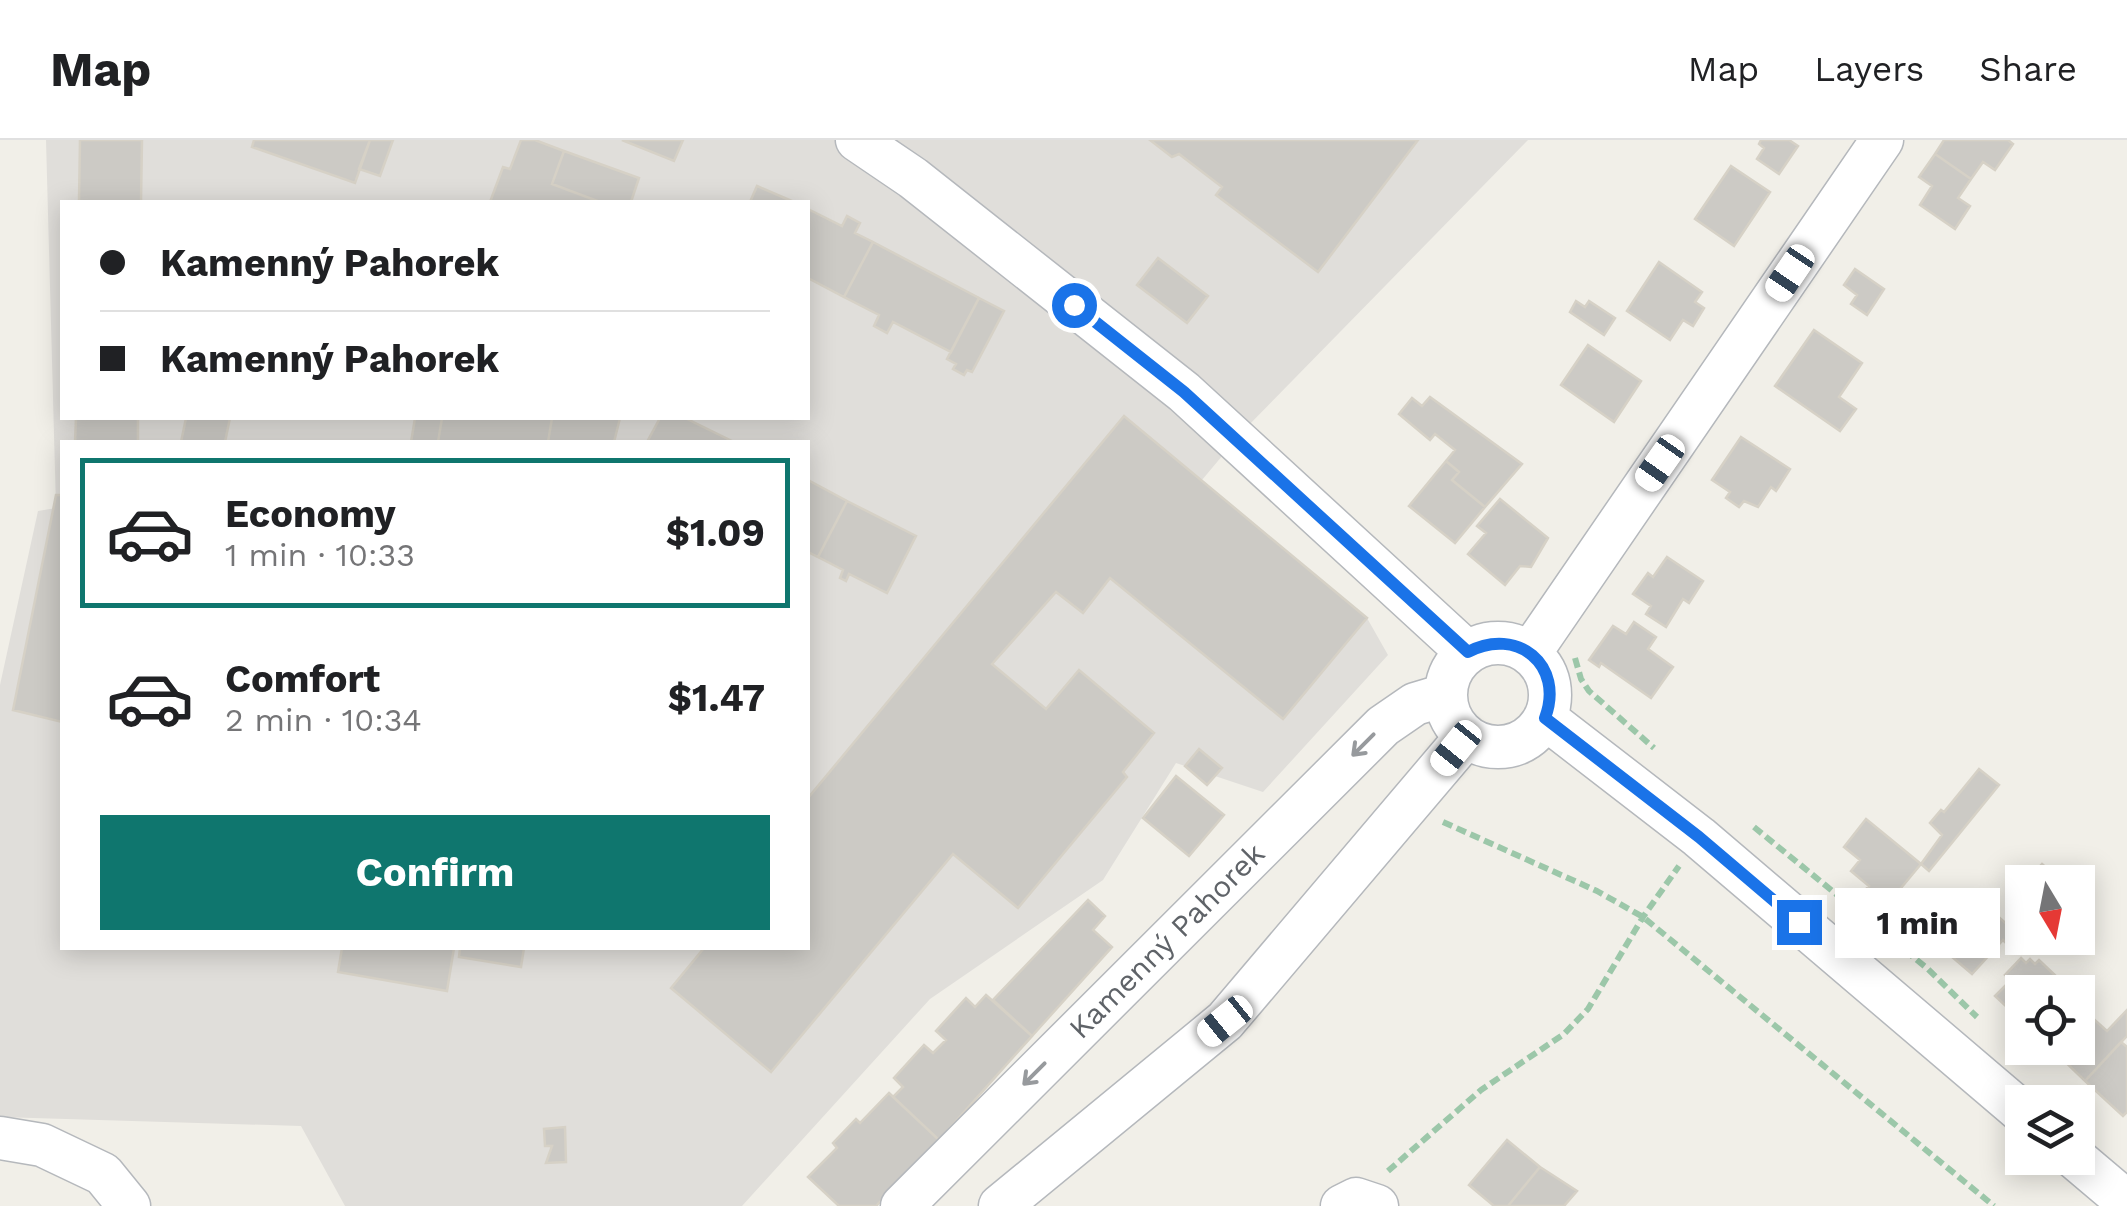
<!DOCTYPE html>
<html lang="en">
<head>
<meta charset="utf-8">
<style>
	body { margin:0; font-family:"Work Sans",sans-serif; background:#f2f2f2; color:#202124; height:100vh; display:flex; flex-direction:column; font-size:38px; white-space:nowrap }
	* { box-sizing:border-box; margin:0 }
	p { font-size:32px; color:#757577 }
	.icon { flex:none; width:55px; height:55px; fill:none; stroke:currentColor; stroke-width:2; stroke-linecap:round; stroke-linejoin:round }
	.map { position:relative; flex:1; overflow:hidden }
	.panel { position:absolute; left:60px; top:300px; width:750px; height:510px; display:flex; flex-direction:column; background:#fff; border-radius:0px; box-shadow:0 5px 25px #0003 }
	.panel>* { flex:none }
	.top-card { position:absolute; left:60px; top:60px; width:750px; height:220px; border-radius:0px; box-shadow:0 5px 25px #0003; display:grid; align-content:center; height:220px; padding:0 40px; background:#fff }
	.needle { width:65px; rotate:170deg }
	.fabs { position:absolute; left:2005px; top:725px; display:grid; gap:20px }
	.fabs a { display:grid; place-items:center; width:90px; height:90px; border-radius:0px; background:#fff; box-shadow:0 5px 25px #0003; font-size:50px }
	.end { position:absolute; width:45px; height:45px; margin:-22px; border:12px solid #1a73e8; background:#fff; box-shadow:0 0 0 5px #fff }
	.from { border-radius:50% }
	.bubble { position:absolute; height:70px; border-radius:0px; background:#fff; box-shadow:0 5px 25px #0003; font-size:32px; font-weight:700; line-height:70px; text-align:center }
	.car { position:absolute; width:30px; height:60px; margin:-30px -15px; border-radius:12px; box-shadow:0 0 8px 2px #0007; background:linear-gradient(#fff 24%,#345 0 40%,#fff 0 76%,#345 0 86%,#fff 0) }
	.top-card b { display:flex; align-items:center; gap:35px; height:95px; font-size:38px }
	.top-card b+b { border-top:2px solid #e0e0e0 }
	.top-card i { width:25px; height:25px; background:#202124 }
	ul { padding:18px 0 0; list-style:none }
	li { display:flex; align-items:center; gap:30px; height:150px; margin:0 20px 15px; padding:0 20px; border:5px solid transparent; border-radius:0px }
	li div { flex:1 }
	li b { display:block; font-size:38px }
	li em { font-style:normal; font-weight:700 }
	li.selected { border-color:#0f766e }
	li>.icon { width:90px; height:90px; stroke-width:1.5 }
	.action { display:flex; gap:20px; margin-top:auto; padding:20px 40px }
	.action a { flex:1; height:115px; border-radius:0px; background:#0f766e; color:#fff; font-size:40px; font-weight:700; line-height:115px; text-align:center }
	header { display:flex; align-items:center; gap:60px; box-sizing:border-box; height:140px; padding:0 50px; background:#fff; border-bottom:2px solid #e0e0e0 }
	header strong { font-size:48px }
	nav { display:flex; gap:55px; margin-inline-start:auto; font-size:35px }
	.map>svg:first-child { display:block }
</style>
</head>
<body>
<header>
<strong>Map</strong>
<nav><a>Map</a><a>Layers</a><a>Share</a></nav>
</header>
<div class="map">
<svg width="2127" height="1066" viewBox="0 0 2127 1066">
	<rect width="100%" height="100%" fill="#f1efe8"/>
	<path fill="#e0deda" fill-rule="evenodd" d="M46,0H1528L1243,291L1202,340L1367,478L1388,515L1263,652L1176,623L1103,740L930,859L742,1066H345L301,986L0,977V545L38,371L56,368ZM62,62H808V278H62ZM62,302H808V808H62Z"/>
	<path fill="#cccac5" stroke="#d6d1c6" stroke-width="2.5" d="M80,0H142L141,62H79Z
		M254,0H370L355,43L252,7Z
		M370,0H393L380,36L359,29Z
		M521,0H535L564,11L552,44L600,62H490L503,27L510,29Z
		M622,0H683L674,21Z
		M1150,0H1418L1318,132L1216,55L1222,47L1179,14L1172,17Z
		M1761,0H1789L1798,6L1779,34L1757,19L1764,8L1759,4Z
		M1944,0H2008L2013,4L1995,30L1983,22L1971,39L1935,14Z
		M564,11L639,38L631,62H600L552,44Z
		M1935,14L1971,39L1958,58L1970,66L1955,89L1920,65L1932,46L1919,37Z
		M1731,26L1770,52L1734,106L1695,79Z
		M757,46L794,62H750Z
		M808,69L842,86L847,76L860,83L855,93L873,102L844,157L808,138Z
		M873,102L979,158L951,212L893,182L887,193L874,186L879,175L844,157Z
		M1158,118L1208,156L1187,183L1137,145Z
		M1659,122L1702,152L1695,162L1704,168L1693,186L1683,180L1670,200L1627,171Z
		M1855,129L1884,149L1867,175L1851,164L1857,155L1844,145Z
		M979,158L1004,171L972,232L967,230L964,235L953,229L956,224L947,219Z
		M1576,161L1585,167L1589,161L1615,178L1604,195L1570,172Z
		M1814,190L1862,223L1839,257L1856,269L1840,291L1775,246Z
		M1588,205L1641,241L1614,282L1561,245Z
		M1430,257L1522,324L1485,367L1452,340L1459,332L1446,321L1455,310L1435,294L1430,300L1399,274L1412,258L1422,266Z
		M1124,276L1367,478L1283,579L1110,438L1083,473L1056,452L992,524L1046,569L1079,530L1154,593L1123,632L1127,637L1018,768L953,714L771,932L671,848L704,808H808V658Z
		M76,278H138V302H75Z
		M186,278H230L225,302H181Z
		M415,278H442L438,302H411Z
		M442,278H552L548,302H438Z
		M552,278H620L614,302H548Z
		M660,278H685L734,302H647Z
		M1741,297L1790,329L1776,351L1771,347L1758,367L1744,361L1739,367L1726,358L1730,352L1712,340Z
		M1446,321L1459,332L1452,340L1485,367L1455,403L1409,366Z
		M808,340L847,361L818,417L808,412Z
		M56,355H62V582L13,570Z
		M1500,359L1548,398L1531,427L1520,426L1505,445L1468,414L1486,393L1477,386Z
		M847,361L916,396L887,453L849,434L846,441L840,438L843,430L818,417Z
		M1667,417L1703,441L1689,463L1683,459L1666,487L1646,474L1651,466L1633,454L1648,433L1653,437Z
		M1634,482L1656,497L1648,509L1673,527L1651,558L1601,523L1599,527L1589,520L1613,486L1626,494Z
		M1199,609L1222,628L1207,645L1185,626Z
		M1979,629L1999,645L1929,731L1921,724L1942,695L1930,683L1941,670L1944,672Z
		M1176,636L1224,675L1189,716L1143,678Z
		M1866,679L1921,724L1886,766L1865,750L1869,746L1851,731L1860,720L1844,707Z
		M2042,724L2062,742H2039L2031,736Z
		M1978,759L2010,787L2022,773V795L2011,808L2003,800L1972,834L1945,811L1957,799L1948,791Z
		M1088,760L1105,776L1093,790L1112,807L1032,896L993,860Z
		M342,808H454L447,851L338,832Z
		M460,808H524L521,827L459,817Z
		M2021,818L2026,823L2030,819L2035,824L2039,820L2060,840L2056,843L2066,852H2022V881L1995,856L2011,840L2005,835Z
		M986,855L1032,896L939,1000L893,957L903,947L894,938L924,905L933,913L946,900L936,891L966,858L975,867Z
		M2127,870V896L2085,941L2053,910L2078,908V883L2087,873L2107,891Z
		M2121,902L2127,907V972L2123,976L2085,941Z
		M889,953L939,1000L876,1066H839L808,1037L837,1008L833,1003L856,979L860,983Z
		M565,987L566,1022L546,1023L552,1006H545L544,989Z
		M1507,1000L1540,1027L1508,1066H1494L1469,1045Z
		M1540,1027L1577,1051L1564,1066H1508Z"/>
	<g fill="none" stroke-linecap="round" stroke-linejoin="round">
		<g stroke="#b5b8bc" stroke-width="45">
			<path id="minor" d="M857,0L913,38L1184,252L1467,512
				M1446 555a52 52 0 1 1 104 0a52 52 0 1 1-104 0Z
				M1530,513L1882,0
				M1545,578L1699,697L2022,972
				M0,998L42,1005L103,1034L129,1066
				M2075,1018L2127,1062
				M902,1066L1383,586L1415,564L1445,555
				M1000,1066L1225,881L1466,597
				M1342,1066L1356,1059L1377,1066"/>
		</g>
		<path stroke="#9cc7a9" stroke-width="6" stroke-dasharray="10 5" stroke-linecap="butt" d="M1575,518L1581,539L1589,551L1654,608
			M1443,682L1597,751L1643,777L1994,1066
			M1754,687L1928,829L1977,877
			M2055,950L2069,962
			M2078,970L2089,981
			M1388,1031L1481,950L1564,894L1588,869L1643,777L1679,726"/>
		<use href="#minor" stroke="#fff" stroke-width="42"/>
	</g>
	<defs><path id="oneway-shaft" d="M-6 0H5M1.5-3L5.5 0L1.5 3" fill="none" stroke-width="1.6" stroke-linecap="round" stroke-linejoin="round" transform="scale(2.5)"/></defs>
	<g stroke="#979a9d">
		<use href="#oneway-shaft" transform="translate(1363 605) rotate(135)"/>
		<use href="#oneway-shaft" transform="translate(1034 934) rotate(135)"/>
	</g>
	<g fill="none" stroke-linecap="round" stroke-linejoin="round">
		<path stroke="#1a73e8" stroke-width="12" d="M1074,165L1184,252L1468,512C1517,486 1565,525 1545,578L1699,697L1799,782"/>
	</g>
	<g text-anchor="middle" stroke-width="9" stroke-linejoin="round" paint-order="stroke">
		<g font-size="30" fill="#5f6368" stroke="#fff">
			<text transform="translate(1167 801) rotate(-45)" y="10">Kamenný Pahorek</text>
		</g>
	</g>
</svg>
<div class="fabs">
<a><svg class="needle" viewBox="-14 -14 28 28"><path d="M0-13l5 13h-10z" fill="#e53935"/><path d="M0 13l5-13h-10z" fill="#757577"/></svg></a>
<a><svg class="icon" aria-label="locate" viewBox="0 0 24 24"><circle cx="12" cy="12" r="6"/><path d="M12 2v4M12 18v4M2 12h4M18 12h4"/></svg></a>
<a><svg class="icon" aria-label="layers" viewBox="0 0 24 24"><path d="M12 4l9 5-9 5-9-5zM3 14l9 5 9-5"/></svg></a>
</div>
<i class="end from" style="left:1074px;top:165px"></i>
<i class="end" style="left:1799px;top:782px"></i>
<div class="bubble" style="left:1835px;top:748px;width:165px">1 min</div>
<i class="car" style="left:1790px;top:133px;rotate:214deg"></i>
<i class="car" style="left:1660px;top:323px;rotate:215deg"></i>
<i class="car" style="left:1456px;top:608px;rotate:219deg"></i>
<i class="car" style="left:1225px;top:881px;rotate:231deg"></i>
<div class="top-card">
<b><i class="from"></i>Kamenný Pahorek</b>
<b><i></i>Kamenný Pahorek</b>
</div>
<section class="panel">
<ul>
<li class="selected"><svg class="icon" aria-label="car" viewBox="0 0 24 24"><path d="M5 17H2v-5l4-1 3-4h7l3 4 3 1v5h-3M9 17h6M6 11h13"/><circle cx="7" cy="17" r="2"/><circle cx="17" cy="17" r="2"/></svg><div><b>Economy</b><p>1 min · 10:33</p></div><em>$1.09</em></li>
<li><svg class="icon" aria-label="car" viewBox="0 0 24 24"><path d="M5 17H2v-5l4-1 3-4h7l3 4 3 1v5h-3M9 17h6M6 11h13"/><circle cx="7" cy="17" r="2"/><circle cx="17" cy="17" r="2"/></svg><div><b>Comfort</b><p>2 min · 10:34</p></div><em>$1.47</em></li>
</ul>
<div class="action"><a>Confirm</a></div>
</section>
</div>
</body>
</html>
